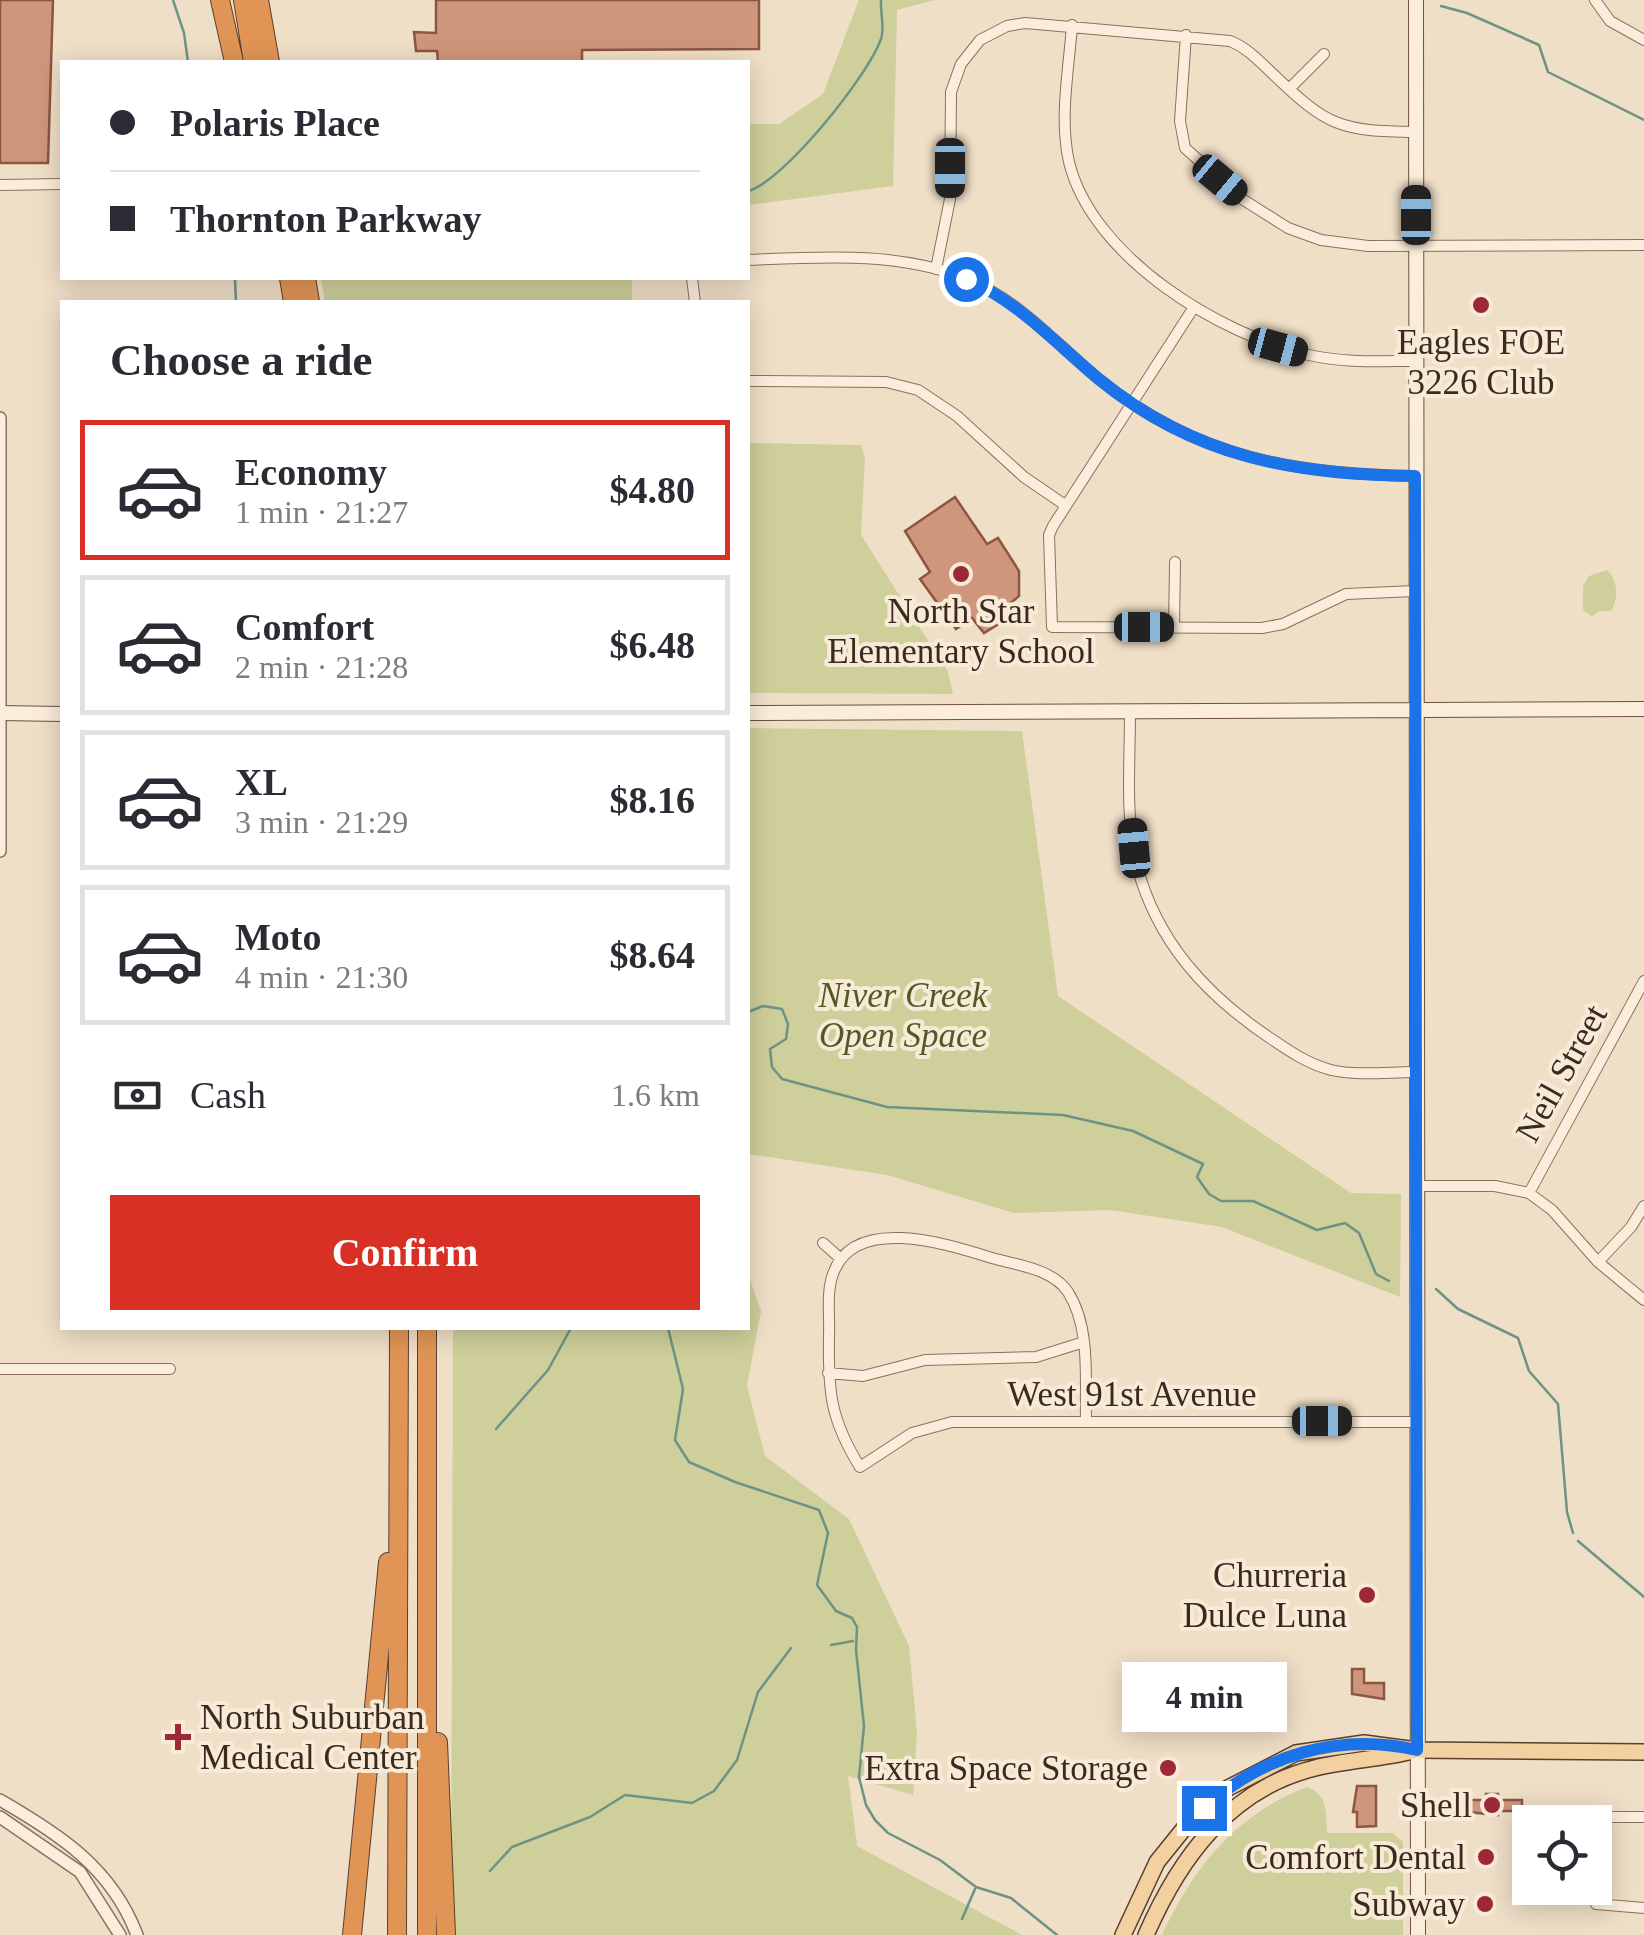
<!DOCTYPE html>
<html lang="en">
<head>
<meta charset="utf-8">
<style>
	body { margin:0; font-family:Georgia,serif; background:#f2f2f3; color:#2b2b33; height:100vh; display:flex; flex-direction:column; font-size:38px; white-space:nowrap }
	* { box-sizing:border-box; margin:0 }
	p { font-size:32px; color:#7c7c81 }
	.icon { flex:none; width:55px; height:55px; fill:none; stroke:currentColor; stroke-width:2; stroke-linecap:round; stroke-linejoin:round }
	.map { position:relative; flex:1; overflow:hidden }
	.panel { position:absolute; left:60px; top:300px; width:690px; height:1030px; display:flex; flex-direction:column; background:#fff; border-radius:0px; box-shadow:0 5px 25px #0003 }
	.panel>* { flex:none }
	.hud { position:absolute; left:60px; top:60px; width:690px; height:220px; border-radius:0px; box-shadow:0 5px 25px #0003; display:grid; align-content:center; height:220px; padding:0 50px; background:#fff }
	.buttons { position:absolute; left:1512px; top:1805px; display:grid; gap:20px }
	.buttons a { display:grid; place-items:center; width:100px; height:100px; border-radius:0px; background:#fff; box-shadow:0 5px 25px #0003; font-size:50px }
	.end { position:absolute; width:45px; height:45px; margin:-22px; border:12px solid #1a73e8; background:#fff; box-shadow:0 0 0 5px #fff }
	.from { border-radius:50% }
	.bubble { position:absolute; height:70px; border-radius:0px; background:#fff; box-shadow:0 5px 25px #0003; font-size:32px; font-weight:800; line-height:70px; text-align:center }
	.car { position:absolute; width:30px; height:60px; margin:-30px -15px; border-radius:12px; box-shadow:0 0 8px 2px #0007; background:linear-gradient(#222 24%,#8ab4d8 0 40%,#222 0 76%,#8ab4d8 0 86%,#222 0) }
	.hud b { display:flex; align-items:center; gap:35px; height:95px; font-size:38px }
	.hud b+b { border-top:2px solid #e1e1e2 }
	.hud i { width:25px; height:25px; background:#2b2b33 }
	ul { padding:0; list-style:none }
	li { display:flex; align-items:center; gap:30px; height:140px; margin:0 20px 15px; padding:0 30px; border:5px solid #e1e1e2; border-radius:0px }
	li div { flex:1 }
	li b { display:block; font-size:38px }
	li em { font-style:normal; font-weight:800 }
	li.current { border-color:#d93025 }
	li>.icon { width:90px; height:90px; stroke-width:1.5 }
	h2 { padding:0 50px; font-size:45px; line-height:120px }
	.pay { display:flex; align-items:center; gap:25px; height:110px; padding:0 50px; font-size:38px }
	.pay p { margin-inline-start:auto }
	.cta { display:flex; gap:20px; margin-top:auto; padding:20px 50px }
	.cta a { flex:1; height:115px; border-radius:0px; background:#d93025; color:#fff; font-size:40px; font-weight:800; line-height:115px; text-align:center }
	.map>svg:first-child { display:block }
</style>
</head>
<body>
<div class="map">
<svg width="1644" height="1935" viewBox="0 0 1644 1935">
	<rect width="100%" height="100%" fill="#f0dfc7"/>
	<path fill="#cecf9a" d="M859,0H935L897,10L893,186L748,205V124H779L823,94Z
		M321,278H632V302H325Z
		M748,443L861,445L865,457L861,535L948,672L953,694L748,693Z
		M1607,570C1619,580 1618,600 1611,611H1599L1592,617L1583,610V586L1589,576Z
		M748,728L1022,731L1058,996L1351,1193L1401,1194L1400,1297L1222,1227L1110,1210L1014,1213L887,1175L748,1154Z
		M748,1274L761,1311L747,1386L765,1456L849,1519L909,1646L917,1733L913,1795L848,1776L857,1846L1022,1935H451L453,1328H748Z
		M1307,1787C1329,1795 1326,1814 1327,1833H1393L1403,1842V1935H1162C1193,1868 1236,1814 1307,1787Z"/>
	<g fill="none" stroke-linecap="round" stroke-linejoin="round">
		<path stroke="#6e9386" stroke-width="2.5" d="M173,0L184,33L188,62
			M1441,6L1467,13L1539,45L1548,72L1644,120
			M748,191C783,182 868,76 881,39C885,27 880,12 881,0
			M235,278L236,302
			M748,1012L763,1006L782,1009L788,1024L786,1039L770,1049L772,1067L782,1079L887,1107L1063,1115L1133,1131L1203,1164L1197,1177L1209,1194L1221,1201H1253L1317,1230L1345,1223L1359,1233L1376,1274L1389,1281
			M1436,1289L1458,1309L1518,1338L1529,1371L1558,1404L1567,1512L1573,1533
			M668,1328L683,1389L675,1440L689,1462L735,1482L819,1510L828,1533L817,1585L836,1611L852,1618L857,1627L856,1650L864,1726L859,1777L866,1805L875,1820L888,1833L940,1860L976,1887L1011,1898L1057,1935
			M496,1429L548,1370L571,1328
			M1578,1541L1644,1597
			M831,1645L853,1641
			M490,1871L512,1847L590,1817L625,1795L692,1803L714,1791L737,1760L758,1692L791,1648
			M962,1919L975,1889"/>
	</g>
	<path fill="#cf967c" stroke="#8c5640" stroke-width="2.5" d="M0,0H53L48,163H0Z
		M436,0H759V49L582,50V62H438L437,51H416L414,32L436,33Z
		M955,497L987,544L998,538L1019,571V596L1000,612L1005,620L984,633L972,618L956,629L920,579L930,572L905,531Z
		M1352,1669H1364V1683H1384V1699L1352,1694Z
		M1357,1786H1376V1826L1357,1827V1812H1353Z
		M1486,1794H1498V1800H1522V1811H1498V1815L1458,1811V1800H1486Z"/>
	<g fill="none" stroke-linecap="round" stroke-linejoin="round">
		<g stroke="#8c705b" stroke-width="12">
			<path id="minor" d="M1595,0L1610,21L1644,40
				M1072,25C1069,69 1059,118 1069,162C1092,257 1220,335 1309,355C1344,363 1380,361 1415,361
				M1186,35L1180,121L1185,148L1242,199L1288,228L1321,240L1368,246L1644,245
				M1289,89L1324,54
				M0,185L62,184
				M748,260C819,257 899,251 967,279C1021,301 1056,344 1100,380C1196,458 1296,474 1415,476
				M936,269L950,199L951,92L961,64L980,40L1007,26L1025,23L1230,41C1248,48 1260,62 1274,75C1328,127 1341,131 1416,132
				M692,278L695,302
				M1194,307L1053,526L1049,535L1052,627L1262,628L1283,624L1346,594L1415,591
				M748,381L886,382L918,390L957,416L1024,477L1065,505
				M1174,627L1175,562
				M1130,713C1130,763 1125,818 1137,866C1157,942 1206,995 1270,1038C1289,1051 1308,1064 1331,1070C1357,1076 1388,1072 1415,1072
				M1416,1186H1495L1529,1193L1552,1210L1598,1262L1644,1300
				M1529,1193L1644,981
				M823,1243L841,1259
				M1598,1262L1631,1227L1644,1206
				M0,1369H170
				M828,1373L863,1376L925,1360L1036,1357L1084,1342
				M1086,1420C1085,1380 1091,1328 1068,1292C1053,1269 1017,1265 992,1258C950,1245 854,1213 833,1274C826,1293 830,1316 829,1336C828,1391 830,1419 860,1467L912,1433L952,1422H1416
				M1598,1817H1644
				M1596,1904L1644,1908"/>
		</g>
		<g stroke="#8c705b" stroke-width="14">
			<path id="tertiary" d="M0,418V851
				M0,1800C59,1834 112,1868 137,1935
				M0,1817L80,1872L120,1935"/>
		</g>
		<g stroke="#6e513e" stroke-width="16">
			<path id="secondary" d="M1416,0L1418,1935
				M0,713L62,714
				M748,713L1644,709"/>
		</g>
		<g stroke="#5a3f2f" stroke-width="18">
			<path id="primary" d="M1123,1935L1157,1862L1186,1826L1228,1788L1296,1753L1364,1743L1417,1750L1644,1752
				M1146,1935C1179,1859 1229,1789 1315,1768C1347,1760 1381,1759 1413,1751"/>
		</g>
		<g stroke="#5a3f2f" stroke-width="20">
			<path id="motorway" d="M220,0L234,62
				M243,0L253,62
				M259,0L270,62
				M289,278L293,302
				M306,278L310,302
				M438,1742L446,1935
				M352,1935L388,1562
				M397,1935L399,1328
				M427,1935V1328"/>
		</g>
		<use href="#minor" stroke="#faeddb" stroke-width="10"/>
		<use href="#tertiary" stroke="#faeddb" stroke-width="11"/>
		<use href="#secondary" stroke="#faeddb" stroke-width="14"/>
		<use href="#primary" stroke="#f3d09f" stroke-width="15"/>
		<use href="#motorway" stroke="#e09556" stroke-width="18"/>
	</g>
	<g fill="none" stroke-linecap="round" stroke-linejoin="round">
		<path stroke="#1a73e8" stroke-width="12" d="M966,279C1020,302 1056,344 1100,380C1195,457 1295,475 1415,476L1417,1750C1339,1732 1263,1755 1204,1808"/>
	</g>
	<g fill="#9d2936" stroke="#f7ead7" stroke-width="4">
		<circle cx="1481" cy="305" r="10"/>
		<circle cx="961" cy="574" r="10"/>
		<circle cx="1367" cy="1595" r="10"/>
		<path d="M173 1722h10v10h10v10h-10v10h-10v-10h-10v-10h10z"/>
		<circle cx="1168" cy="1768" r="10"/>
		<circle cx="1492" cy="1805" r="10"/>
		<circle cx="1486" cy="1857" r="10"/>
		<circle cx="1485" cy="1904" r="10"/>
	</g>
	<g text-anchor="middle" stroke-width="8" stroke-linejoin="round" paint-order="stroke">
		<g font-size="35" fill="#3c2a1f" stroke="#f7ead7" text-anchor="end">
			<text x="1481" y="354" text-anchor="middle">Eagles FOE<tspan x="1481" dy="40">3226 Club</tspan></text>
			<text x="961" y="623" text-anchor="middle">North Star<tspan x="961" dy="40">Elementary School</tspan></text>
			<text x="1347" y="1587">Churreria<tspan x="1347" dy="40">Dulce Luna</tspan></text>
			<text x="200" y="1729" text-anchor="start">North Suburban<tspan x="200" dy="40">Medical Center</tspan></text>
			<text x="1148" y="1780">Extra Space Storage</text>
			<text x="1472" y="1817">Shell</text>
			<text x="1466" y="1869">Comfort Dental</text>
			<text x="1465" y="1916">Subway</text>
		</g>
		<g font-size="35" font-style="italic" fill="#525925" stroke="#f7ead7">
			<text x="903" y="1007">Niver Creek<tspan x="903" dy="40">Open Space</tspan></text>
		</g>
		<g font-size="35" fill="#3c2a1f" stroke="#f7ead7">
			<text transform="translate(1561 1073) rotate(-61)" y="12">Neil Street</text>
			<text x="1132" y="1406">West 91st Avenue</text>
		</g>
	</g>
</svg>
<div class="buttons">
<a><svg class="icon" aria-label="locate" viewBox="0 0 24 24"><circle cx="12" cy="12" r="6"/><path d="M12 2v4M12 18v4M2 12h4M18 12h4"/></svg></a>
</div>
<i class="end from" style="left:966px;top:279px"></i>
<i class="end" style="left:1204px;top:1808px"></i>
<div class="bubble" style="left:1122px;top:1662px;width:165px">4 min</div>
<i class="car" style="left:950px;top:168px;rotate:180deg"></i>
<i class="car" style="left:1220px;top:180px;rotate:130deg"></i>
<i class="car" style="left:1416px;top:215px;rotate:0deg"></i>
<i class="car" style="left:1278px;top:347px;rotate:105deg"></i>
<i class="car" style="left:1144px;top:627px;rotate:90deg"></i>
<i class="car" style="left:1134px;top:848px;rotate:355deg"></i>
<i class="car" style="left:1322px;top:1421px;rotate:90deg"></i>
<div class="hud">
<b><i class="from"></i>Polaris Place</b>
<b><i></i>Thornton Parkway</b>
</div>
<section class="panel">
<h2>Choose a ride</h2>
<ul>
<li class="current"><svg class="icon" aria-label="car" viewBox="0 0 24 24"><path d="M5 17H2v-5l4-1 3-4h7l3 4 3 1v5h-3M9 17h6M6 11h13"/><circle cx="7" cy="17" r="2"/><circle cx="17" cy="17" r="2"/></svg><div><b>Economy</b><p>1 min · 21:27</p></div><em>$4.80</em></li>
<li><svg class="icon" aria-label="car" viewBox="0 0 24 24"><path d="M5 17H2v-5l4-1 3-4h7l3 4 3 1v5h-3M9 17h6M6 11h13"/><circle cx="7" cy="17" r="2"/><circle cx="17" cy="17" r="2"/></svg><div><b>Comfort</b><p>2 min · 21:28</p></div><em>$6.48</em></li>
<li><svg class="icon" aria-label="car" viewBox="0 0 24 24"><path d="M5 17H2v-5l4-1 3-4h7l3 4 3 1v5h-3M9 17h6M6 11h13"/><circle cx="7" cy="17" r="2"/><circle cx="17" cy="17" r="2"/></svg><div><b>XL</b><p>3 min · 21:29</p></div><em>$8.16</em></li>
<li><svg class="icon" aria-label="car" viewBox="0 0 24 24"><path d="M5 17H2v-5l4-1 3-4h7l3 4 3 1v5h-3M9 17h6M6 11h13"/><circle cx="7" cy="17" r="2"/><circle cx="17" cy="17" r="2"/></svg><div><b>Moto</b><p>4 min · 21:30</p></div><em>$8.64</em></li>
</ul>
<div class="pay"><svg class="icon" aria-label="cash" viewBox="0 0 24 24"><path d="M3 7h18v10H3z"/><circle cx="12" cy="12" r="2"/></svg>Cash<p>1.6 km</p></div>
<div class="cta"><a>Confirm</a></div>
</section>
</div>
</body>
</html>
